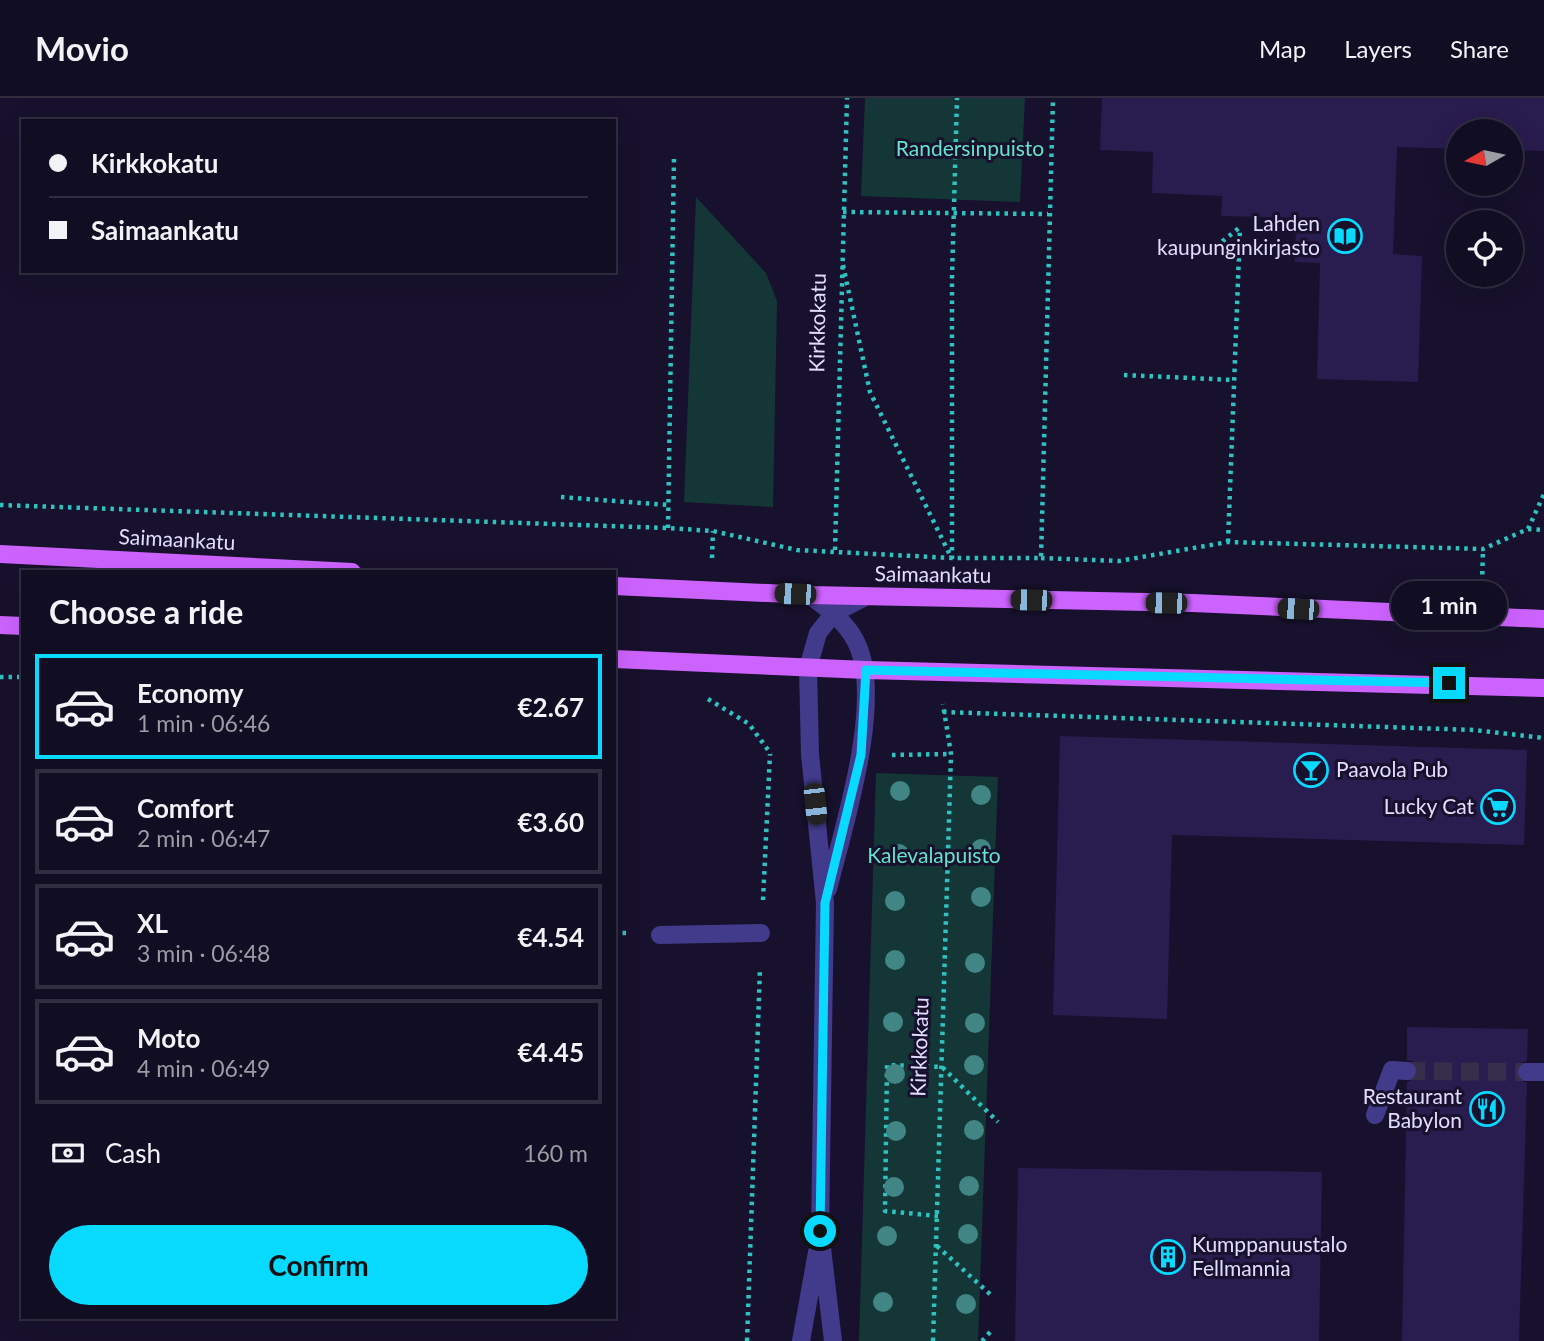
<!DOCTYPE html>
<html lang="en">
<head>
<meta charset="utf-8">
<style>
	body { margin:0; font-family:Lato,sans-serif; background:#1e1b2f; color:#f1f3f6; height:100vh; display:flex; flex-direction:column; font-size:26px; white-space:nowrap }
	* { box-sizing:border-box; margin:0 }
	p { font-size:23px; color:#9c9ca5 }
	.icon { flex:none; width:38px; height:38px; fill:none; stroke:currentColor; stroke-width:2; stroke-linecap:round; stroke-linejoin:round }
	.map { position:relative; flex:1; overflow:hidden }
	.side { position:absolute; left:21px; top:472px; width:595px; height:749px; display:flex; flex-direction:column; background:#110d22; border-radius:0px; box-shadow:0 7px 28px #0002,0 0 0 2px #302d40 }
	.side>* { flex:none }
	.banner { position:absolute; left:21px; top:21px; width:595px; height:154px; border-radius:0px; box-shadow:0 7px 28px #0002,0 0 0 2px #302d40; display:grid; align-content:center; height:154px; padding:0 28px; background:#110d22 }
	.needle { width:46px; rotate:261deg }
	.fabs { position:absolute; left:1446px; top:21px; display:grid; gap:14px }
	.fabs a { display:grid; place-items:center; width:77px; height:77px; border-radius:50%; background:#110d22; box-shadow:0 7px 28px #0002,0 0 0 2px #302d40; font-size:35px }
	.end { position:absolute; width:32px; height:32px; margin:-16px; border:9px solid #08d9ff; background:#111; box-shadow:0 0 0 4px #111 }
	.from { border-radius:50% }
	.bubble { position:absolute; height:49px; border-radius:24px; background:#110d22; box-shadow:0 7px 28px #0002,0 0 0 2px #302d40; font-size:23px; font-weight:700; line-height:49px; text-align:center }
	.car { position:absolute; width:21px; height:42px; margin:-21px -10px; border-radius:9px; box-shadow:0 0 5px 2px #0007; background:linear-gradient(#222 24%,#8ab4d8 0 40%,#222 0 76%,#8ab4d8 0 86%,#222 0) }
	.banner b { display:flex; align-items:center; gap:24px; height:66px; font-size:26px }
	.banner b+b { border-top:2px solid #302d40 }
	.banner i { width:18px; height:18px; background:#f1f3f6 }
	ul { padding:0; list-style:none }
	li { display:flex; align-items:center; gap:21px; height:105px; margin:0 14px 10px; padding:0 14px; border:4px solid #302d40; border-radius:0px }
	li div { flex:1 }
	li b { display:block; font-size:26px }
	li em { font-style:normal; font-weight:700 }
	li.current { border-color:#08d9ff }
	li>.icon { width:63px; height:63px; stroke-width:1.5 }
	h2 { padding:0 28px; font-size:32px; line-height:84px }
	.pay { display:flex; align-items:center; gap:18px; height:77px; padding:0 28px; font-size:26px }
	.pay p { margin-inline-start:auto }
	.button { display:flex; gap:14px; margin-top:auto; padding:14px 28px }
	.button a { flex:1; height:80px; border-radius:42px; background:#08d9ff; color:#111; font-size:28px; font-weight:700; line-height:80px; text-align:center }
	header { display:flex; align-items:center; gap:42px; box-sizing:border-box; height:98px; padding:0 35px; background:#110d22; border-bottom:2px solid #302d40 }
	header strong { font-size:33px }
	nav { display:flex; gap:38px; margin-inline-start:auto; font-size:24px }
	.map>svg:first-child { display:block }
</style>
</head>
<body>
<header>
<strong>Movio</strong>
<nav><a>Map</a><a>Layers</a><a>Share</a></nav>
</header>
<div class="map">
<svg width="1544" height="1243" viewBox="0 0 1544 1243">
	<rect width="100%" height="100%" fill="#17112d"/>
	<path fill="#143637" d="M865,0H1025L1020,104L861,98Z
		M696,99L766,175L777,203L773,409L684,404Z
		M876,675L998,679L978,1243H859Z"/>
	<path fill="#291c4e" d="M1102,0H1544V53L1510,52V33H1458V51L1397,49L1393,156L1422,158L1418,284L1317,281L1320,165L1295,164L1296,120L1221,118L1222,98L1152,95L1153,54L1100,52Z
		M1060,638L1527,652L1524,747L1172,737L1167,921L1053,917Z
		M1407,929L1528,931L1527,963L1521,965L1516,973L1518,980L1527,985L1519,1243H1402L1407,984L1416,980L1418,973L1414,964L1407,962Z
		M1018,1070L1322,1074L1319,1243H1015Z"/>
	<g fill="none" stroke-linecap="round" stroke-linejoin="round">
		<path stroke="#352f4c" stroke-width="18" stroke-dasharray="18 9" stroke-linecap="butt" d="M1407,973L1527,974"/>
		<path stroke="#2ec2c0" stroke-width="4.5" stroke-dasharray="3.5 5" stroke-linecap="butt" d="M843,114L1048,116
			M1209,154L1239,130
			M843,167L870,294L951,459
			M1124,277L1234,282
			M561,399L669,407
			M0,407L668,430L713,433L797,452L952,460H1041L1053,0
			M668,430L674,58
			M1528,431L1544,396
			M1228,444L1240,130
			M835,452L847,0
			M712,460L713,433
			M1041,460L1119,463L1228,444L1483,451L1528,431L1544,432
			M952,461V180L957,0
			M1482,485L1483,451
			M0,579H23
			M708,601L749,626L771,656
			M943,614L1474,632L1544,640
			M892,657L951,656
			M763,802L770,656
			M614,835H627
			M938,1118L885,1113L887,967L942,969L998,1024
			M937,1148L991,1197
			M747,1243L760,870
			M933,1243L951,656L943,606
			M982,1243L991,1233"/>
		<path stroke="#423b8c" stroke-width="18" d="M809,497C827,510 845,523 855,542C886,598 843,731 828,791
			M660,837L761,835
			M1527,974H1544
			M1375,1017L1392,972L1407,973
			M801,1243L817,1154
			M833,1243L820,1133L825,805L810,656L808,570L818,535L834,515L867,498"/>
		<path stroke="#cd63ff" stroke-width="18" d="M0,456L352,474
			M614,488L809,497L1193,505L1544,521
			M0,527L23,528
			M614,561L866,572L1544,590"/>
	</g>
	<g fill="#418584">
		<circle cx="900" cy="693" r="10"/>
		<circle cx="981" cy="697" r="10"/>
		<circle cx="981" cy="751" r="10"/>
		<circle cx="899" cy="756" r="10"/>
		<circle cx="981" cy="799" r="10"/>
		<circle cx="895" cy="803" r="10"/>
		<circle cx="895" cy="862" r="10"/>
		<circle cx="975" cy="865" r="10"/>
		<circle cx="893" cy="924" r="10"/>
		<circle cx="975" cy="925" r="10"/>
		<circle cx="974" cy="967" r="10"/>
		<circle cx="895" cy="976" r="10"/>
		<circle cx="974" cy="1032" r="10"/>
		<circle cx="896" cy="1033" r="10"/>
		<circle cx="969" cy="1088" r="10"/>
		<circle cx="894" cy="1089" r="10"/>
		<circle cx="968" cy="1136" r="10"/>
		<circle cx="887" cy="1138" r="10"/>
		<circle cx="883" cy="1204" r="10"/>
		<circle cx="966" cy="1206" r="10"/>
	</g>
	<g fill="none" stroke-linecap="round" stroke-linejoin="round">
		<path stroke="#08d9ff" stroke-width="9" d="M820,1133L825,805L861,657L866,572L1449,585"/>
	</g>
	<defs>
		<g id="library-ring" transform="scale(1.75)"><circle r="9.5" fill="#17112d" stroke="#08d9ff" stroke-width="1.5"/><path d="M-6-4Q-3-5.5-.7-3.5V5Q-3 3-6 4ZM6-4Q3-5.5 .7-3.5V5Q3 3 6 4Z" fill="#08d9ff"/></g>
		<g id="bar-ring" transform="scale(1.75)"><circle r="9.5" fill="#17112d" stroke="#08d9ff" stroke-width="1.5"/><path d="M-6-5H6L.8 .8V4.5H3.5V6h-7V4.5H-.8V.8Z" fill="#08d9ff"/></g>
		<g id="supermarket-ring" transform="scale(1.75)"><circle r="9.5" fill="#17112d" stroke="#08d9ff" stroke-width="1.5"/><path d="M-6-5.5h2.5l.6 2H6L4.5 2H-2.5L-4.4-4H-6ZM-1.5 3.2a1.3 1.3 0 1 0 .1 0ZM3 3.2a1.3 1.3 0 1 0 .1 0Z" fill="#08d9ff"/></g>
		<g id="restaurant-ring" transform="scale(1.75)"><circle r="9.5" fill="#17112d" stroke="#08d9ff" stroke-width="1.5"/><path d="M-5-6h1v4h1v-4h1v4h1v-4h1v5L-1.5 .5V6h-2V.5L-5-1ZM5-6V6H3V1.5H1.5Q1.5-4 5-6Z" fill="#08d9ff"/></g>
		<g id="building-ring" transform="scale(1.75)"><circle r="9.5" fill="#17112d" stroke="#08d9ff" stroke-width="1.5"/><path d="M-4-6H4V6H1V3H-1V6H-4ZM-2.5-4.3h1.7v1.8h-1.7ZM.8-4.3h1.7v1.8H.8ZM-2.5-1h1.7V.8h-1.7ZM.8-1h1.7V.8H.8Z" fill="#08d9ff"/></g>
	</defs>
	<g fill-rule="evenodd">
		<use href="#library-ring" x="1345" y="138"/>
		<use href="#bar-ring" x="1311" y="672"/>
		<use href="#supermarket-ring" x="1498" y="709"/>
		<use href="#restaurant-ring" x="1487" y="1011"/>
		<use href="#building-ring" x="1168" y="1159"/>
	</g>
	<g text-anchor="middle" stroke-width="6" stroke-linejoin="round" paint-order="stroke">
		<g font-size="21" fill="#63e4cb" stroke="#17112d">
			<text x="970" y="58">Randersinpuisto</text>
			<text x="934" y="765">Kalevalapuisto</text>
		</g>
		<g font-size="21" fill="#e2dcff" stroke="#17112d" text-anchor="end">
			<text x="1320" y="133">Lahden<tspan x="1320" dy="24">kaupunginkirjasto</tspan></text>
			<text x="1336" y="679" text-anchor="start">Paavola Pub</text>
			<text x="1474" y="716">Lucky Cat</text>
			<text x="1462" y="1006">Restaurant<tspan x="1462" dy="24">Babylon</tspan></text>
			<text x="1192" y="1154" text-anchor="start">Kumppanuustalo<tspan x="1192" dy="24">Fellmannia</tspan></text>
		</g>
		<g font-size="21" fill="#e2dcff" stroke="#17112d">
			<text transform="translate(818 225) rotate(-89)" y="7">Kirkkokatu</text>
			<text transform="translate(177 442) rotate(3)" y="7">Saimaankatu</text>
			<text transform="translate(933 477) rotate(1)" y="7">Saimaankatu</text>
			<text transform="translate(920 949) rotate(-88)" y="7">Kirkkokatu</text>
		</g>
	</g>
</svg>
<div class="fabs">
<a><svg class="needle" viewBox="-14 -14 28 28"><path d="M0-13l5 13h-10z" fill="#e53935"/><path d="M0 13l5-13h-10z" fill="#9c9ca5"/></svg></a>
<a><svg class="icon" aria-label="locate" viewBox="0 0 24 24"><circle cx="12" cy="12" r="6"/><path d="M12 2v4M12 18v4M2 12h4M18 12h4"/></svg></a>
</div>
<i class="end from" style="left:820px;top:1133px"></i>
<i class="end" style="left:1449px;top:585px"></i>
<div class="bubble" style="left:1391px;top:483px;width:116px">1 min</div>
<i class="car" style="left:795px;top:496px;rotate:272deg"></i>
<i class="car" style="left:1031px;top:502px;rotate:271deg"></i>
<i class="car" style="left:1166px;top:505px;rotate:271deg"></i>
<i class="car" style="left:1298px;top:511px;rotate:273deg"></i>
<i class="car" style="left:815px;top:706px;rotate:174deg"></i>
<div class="banner">
<b><i class="from"></i>Kirkkokatu</b>
<b><i></i>Saimaankatu</b>
</div>
<section class="side">
<h2>Choose a ride</h2>
<ul>
<li class="current"><svg class="icon" aria-label="car" viewBox="0 0 24 24"><path d="M5 17H2v-5l4-1 3-4h7l3 4 3 1v5h-3M9 17h6M6 11h13"/><circle cx="7" cy="17" r="2"/><circle cx="17" cy="17" r="2"/></svg><div><b>Economy</b><p>1 min · 06:46</p></div><em>€2.67</em></li>
<li><svg class="icon" aria-label="car" viewBox="0 0 24 24"><path d="M5 17H2v-5l4-1 3-4h7l3 4 3 1v5h-3M9 17h6M6 11h13"/><circle cx="7" cy="17" r="2"/><circle cx="17" cy="17" r="2"/></svg><div><b>Comfort</b><p>2 min · 06:47</p></div><em>€3.60</em></li>
<li><svg class="icon" aria-label="car" viewBox="0 0 24 24"><path d="M5 17H2v-5l4-1 3-4h7l3 4 3 1v5h-3M9 17h6M6 11h13"/><circle cx="7" cy="17" r="2"/><circle cx="17" cy="17" r="2"/></svg><div><b>XL</b><p>3 min · 06:48</p></div><em>€4.54</em></li>
<li><svg class="icon" aria-label="car" viewBox="0 0 24 24"><path d="M5 17H2v-5l4-1 3-4h7l3 4 3 1v5h-3M9 17h6M6 11h13"/><circle cx="7" cy="17" r="2"/><circle cx="17" cy="17" r="2"/></svg><div><b>Moto</b><p>4 min · 06:49</p></div><em>€4.45</em></li>
</ul>
<div class="pay"><svg class="icon" aria-label="cash" viewBox="0 0 24 24"><path d="M3 7h18v10H3z"/><circle cx="12" cy="12" r="2"/></svg>Cash<p>160 m</p></div>
<div class="button"><a>Confirm</a></div>
</section>
</div>
</body>
</html>
